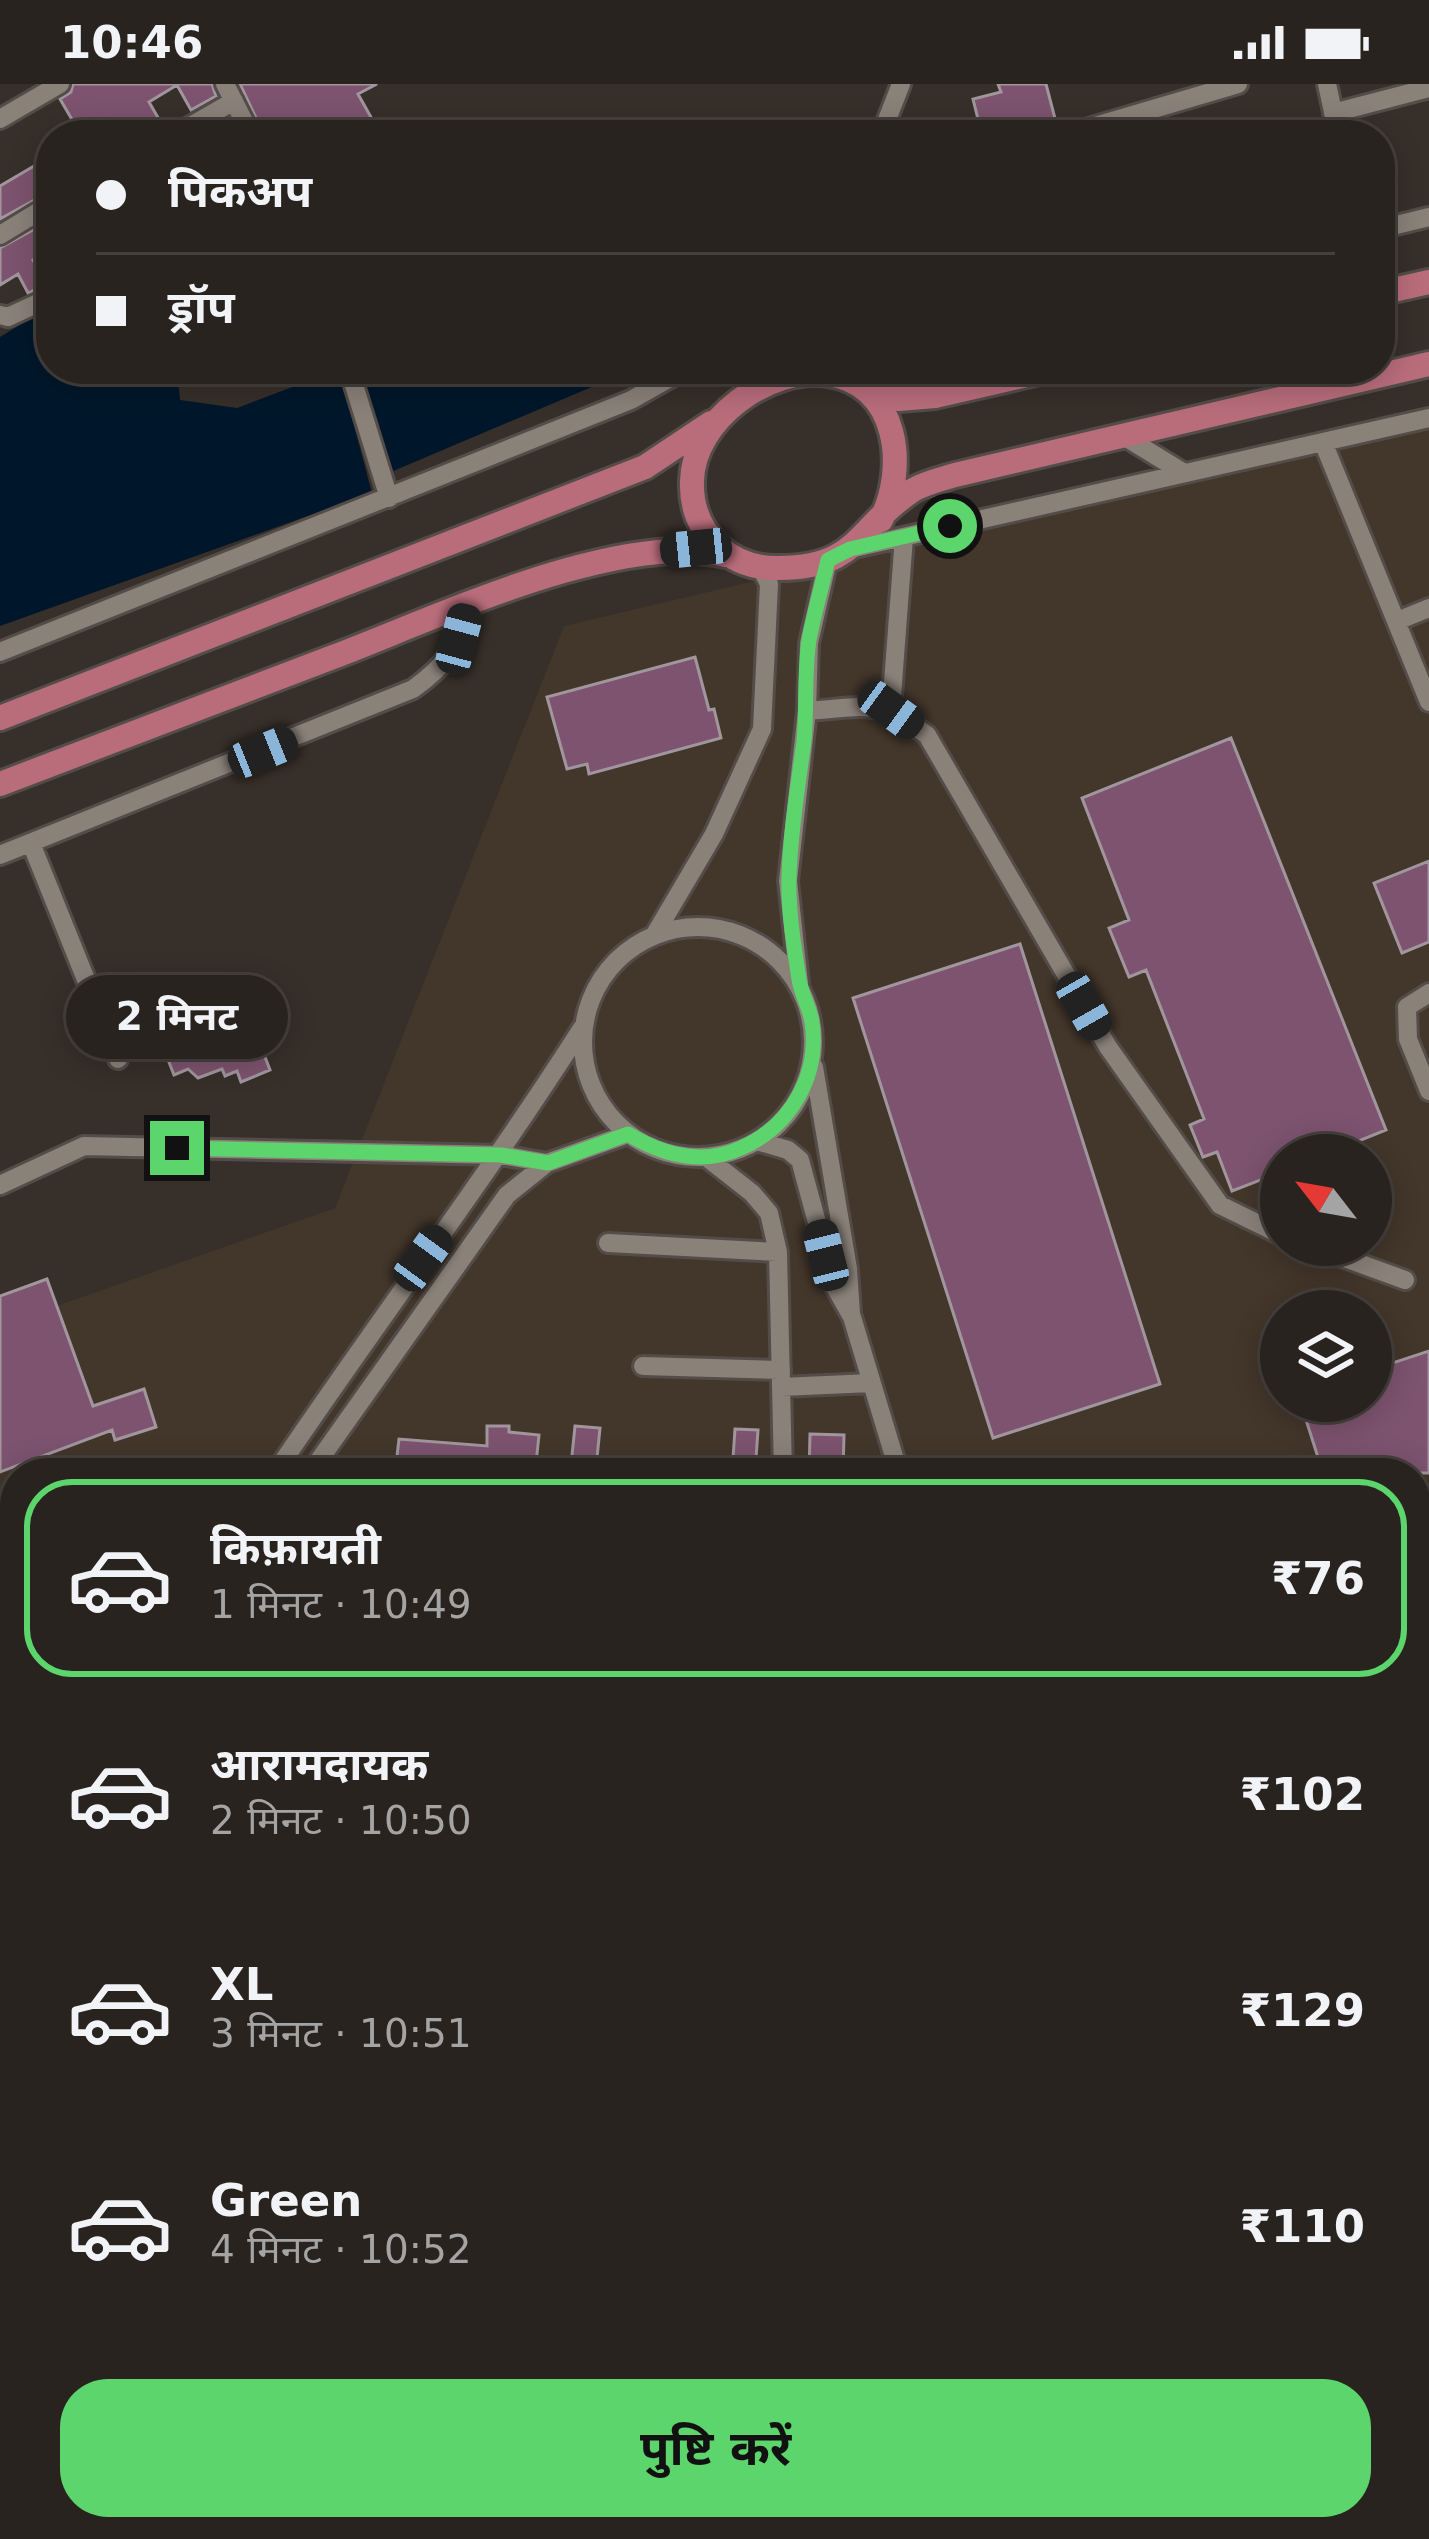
<!DOCTYPE html>
<html lang="hi">
<head>
<meta charset="utf-8">
<style>
	body { margin:0; font-family:"DejaVu Sans","Noto Sans Devanagari",sans-serif; background:#312b28; color:#f1f3f6; height:100vh; display:flex; flex-direction:column; font-size:45px; white-space:nowrap }
	* { box-sizing:border-box; margin:0 }
	p { font-size:39px; color:#a5a4a4 }
	.icon { flex:none; width:66px; height:66px; fill:none; stroke:currentColor; stroke-width:2; stroke-linecap:round; stroke-linejoin:round }
	.map { position:relative; flex:1; overflow:hidden }
	.details { position:absolute; left:0px; top:1374px; width:1431px; height:1083px; display:flex; flex-direction:column; background:#29231f; border-radius:48px 48px 0 0; box-shadow:0 6px 30px #0003,0 0 0 3px #45403d }
	.details>* { flex:none }
	.top-card { position:absolute; left:36px; top:36px; width:1359px; height:264px; border-radius:48px; box-shadow:0 6px 30px #0003,0 0 0 3px #45403d; display:grid; align-content:center; height:264px; padding:0 60px; background:#29231f }
	.needle { width:78px; rotate:301deg }
	.buttons { position:absolute; left:1260px; top:1050px; display:grid; gap:24px }
	.buttons a { display:grid; place-items:center; width:132px; height:132px; border-radius:50%; background:#29231f; box-shadow:0 6px 30px #0003,0 0 0 3px #45403d; font-size:60px }
	.end { position:absolute; width:54px; height:54px; margin:-27px; border:15px solid #5cd56d; background:#111; box-shadow:0 0 0 6px #111 }
	.from { border-radius:50% }
	.bubble { position:absolute; height:84px; border-radius:42px; background:#29231f; box-shadow:0 6px 30px #0003,0 0 0 3px #45403d; font-size:39px; font-weight:700; line-height:84px; text-align:center }
	.car { position:absolute; width:36px; height:72px; margin:-36px -18px; border-radius:15px; box-shadow:0 0 9px 3px #0007; background:linear-gradient(#222 24%,#8ab4d8 0 40%,#222 0 76%,#8ab4d8 0 86%,#222 0) }
	.top-card b { display:flex; align-items:center; gap:42px; height:114px; font-size:45px }
	.top-card b+b { border-top:3px solid #45403d }
	.top-card i { width:30px; height:30px; background:#f1f3f6 }
	ul { padding:21px 0 0; list-style:none }
	li { display:flex; align-items:center; gap:36px; height:198px; margin:0 24px 18px; padding:0 36px; border:6px solid transparent; border-radius:48px }
	li div { flex:1 }
	li b { display:block; font-size:45px }
	li em { font-style:normal; font-weight:700 }
	li.selected { border-color:#5cd56d }
	li>.icon { width:108px; height:108px; stroke-width:1.5 }
	.button { display:flex; gap:24px; margin-top:auto; padding:24px 60px }
	.button a { flex:1; height:138px; border-radius:48px; background:#5cd56d; color:#111; font-size:48px; font-weight:700; line-height:138px; text-align:center }
	.status { display:flex; justify-content:space-between; align-items:center; height:84px; padding:0 60px; background:#29231f; direction:ltr }
	.status svg { height:33px; fill:currentColor }
	.map>svg:first-child { display:block }
</style>
</head>
<body>
<div class="status"><b>10:46</b><svg viewBox="0 0 49 12"><path d="M0 12V9h3v3zM5 12V6h3v6zM10 12V3h3v9zM15 12V0h3v12zM26 1h20v11H26zM47 4h2v5h-2z"/></svg></div>
<div class="map">
<svg width="1429" height="2455" viewBox="0 0 1429 2455">
	<rect width="100%" height="100%" fill="#372f29"/>
	<path fill="#43362b" fill-rule="evenodd" d="M1429,338V2455H0V1242L335,1124L564,542ZM1281,1071H1371V1161H1281ZM1281,1227H1371V1317H1281ZM15,1389H1416V2442H15Z"/>
	<path fill="#00172b" d="M51,222V285H177L180,316L237,324L303,299L312,285H339L372,409L0,542V253Z
		M359,285H634L391,388Z"/>
	<path fill="#7d536f" stroke="#a1969d" stroke-width="3" d="M73,0H212L216,12L191,26L177,1L149,18L164,44L162,51H81L60,15L71,8Z
		M240,0H377L358,10L381,51H264Z
		M998,0H1046L1058,46L1037,51H982L973,15L1001,8Z
		M51,72V107L0,135V102Z
		M51,136V166L33,176L47,200L28,209L18,190L0,201V164Z
		M695,573L709,626L714,625L721,654L589,690L587,680L567,685L547,613Z
		M1231,654L1386,1046L1324,1071H1281V1088L1232,1107L1217,1068L1203,1073L1190,1041L1204,1035L1146,886L1129,893L1109,844L1129,836L1082,714Z
		M1429,777V858L1402,869L1374,799Z
		M1020,860L1160,1300L993,1354L853,914Z
		M241,895L261,945L255,947L270,986L241,998L237,987L225,992L222,985L198,994L188,985L174,991L167,973L187,965L176,938L182,935L176,921Z
		M47,1195L93,1322L144,1305L156,1343L115,1356L112,1346L0,1388V1212Z
		M1429,1267V1389H1323L1300,1317H1371V1286Z
		M487,1342H509V1348L539,1351L535,1389H395L399,1355L487,1362Z
		M575,1342L600,1344L596,1384L571,1381Z
		M735,1345L758,1346L755,1389H732Z
		M810,1350L844,1351L843,1389H809Z
		M15,1443V1573L0,1593V1447Z"/>
	<g fill="none" stroke-linecap="round" stroke-linejoin="round">
		<g stroke="#544c48" stroke-width="24">
			<path id="minor" d="M225,0L251,51
				M1327,0L1338,51
				M1333,29L1429,4
				M0,35L60,0
				M1075,48L1238,0
				M175,51L234,17
				M881,51L901,0
				M1380,145L1429,133
				M0,151L51,120
				M0,231L8,233L51,213
				M349,285L389,414
				M1122,351L1184,389
				M1323,358L1429,618
				M850,465L1429,334
				M1397,537L1429,524
				M0,568L631,316L686,285
				M891,625L904,453
				M807,627C868,623 876,614 927,651L1108,963L1220,1121L1281,1151
				M31,759L118,975
				M0,771L413,605C448,580 457,564 468,522
				M583 958a115 115 0 1 1 230 0a115 115 0 1 1-230 0Z
				M655,850L714,750L762,645L769,500L761,484
				M799,899L788,797L807,627L809,559L828,476
				M1429,909L1407,923L1408,955L1429,1007
				M814,983L848,1185L851,1229
				M757,1057L788,1066L800,1076L834,1201L852,1233L899,1389
				M706,1073L752,1109L769,1129L778,1168L783,1389
				M0,1101L84,1062L501,1071L547,1079
				M608,1159L778,1168
				M1309,1161L1405,1196
				M643,1282L781,1286
				M781,1303L871,1299
				M275,1389C376,1239 485,1096 582,944
				M310,1389L507,1111L547,1079L628,1050
				M0,1796L15,1774
				M0,1829L15,1808
				M0,1877L15,1855
				M1416,1955L1429,1950
				M1416,2186L1429,2182
				M0,2234L15,2236
				M0,2298L15,2288
				M1416,2348L1429,2371
				M71,2442L80,2450L100,2455
				M627,2442L704,2455
				M1096,2442L1098,2455
				M1371,2442L1378,2455
				M594,2455L595,2442"/>
		</g>
		<g stroke="#544c48" stroke-width="30">
			<path id="major" d="M1380,209L1429,198
				M862,303L899,315L935,312L1053,285
				M881,436C907,385 900,301 828,290C769,281 693,336 692,397C691,423 700,445 718,462C734,477 755,484 776,484C859,485 856,444 913,406C925,399 942,395 955,391L1429,280
				M0,634L645,383L711,339
				M0,700C111,657 222,615 333,573C436,534 619,446 726,471"/>
		</g>
		<use href="#minor" stroke="#8a8179" stroke-width="18"/>
		<use href="#major" stroke="#b96d7b" stroke-width="24"/>
	</g>
	<g fill="none" stroke-linecap="round" stroke-linejoin="round">
		<path stroke="#5cd56d" stroke-width="15" d="M177,1064L501,1071L548,1079L628,1050C663,1071 702,1082 741,1064C790,1043 820,992 812,938C810,924 801,910 799,895C794,863 788,826 789,794C790,749 798,702 804,657C807,624 804,589 809,556C814,529 822,502 828,476L850,465L950,442"/>
	</g>
</svg>
<div class="buttons">
<a><svg class="needle" viewBox="-14 -14 28 28"><path d="M0-13l5 13h-10z" fill="#e53935"/><path d="M0 13l5-13h-10z" fill="#a5a4a4"/></svg></a>
<a><svg class="icon" aria-label="layers" viewBox="0 0 24 24"><path d="M12 4l9 5-9 5-9-5zM3 14l9 5 9-5"/></svg></a>
</div>
<i class="end from" style="left:950px;top:442px"></i>
<i class="end" style="left:177px;top:1064px"></i>
<div class="bubble" style="left:66px;top:891px;width:222px">2 मिनट</div>
<i class="car" style="left:696px;top:464px;rotate:264deg"></i>
<i class="car" style="left:459px;top:555px;rotate:15deg"></i>
<i class="car" style="left:891px;top:626px;rotate:126deg"></i>
<i class="car" style="left:263px;top:668px;rotate:68deg"></i>
<i class="car" style="left:1084px;top:922px;rotate:150deg"></i>
<i class="car" style="left:826px;top:1171px;rotate:346deg"></i>
<i class="car" style="left:423px;top:1174px;rotate:36deg"></i>
<div class="top-card">
<b><i class="from"></i>पिकअप</b>
<b><i></i>ड्रॉप</b>
</div>
<section class="details">
<ul>
<li class="selected"><svg class="icon" aria-label="car" viewBox="0 0 24 24"><path d="M5 17H2v-5l4-1 3-4h7l3 4 3 1v5h-3M9 17h6M6 11h13"/><circle cx="7" cy="17" r="2"/><circle cx="17" cy="17" r="2"/></svg><div><b>किफ़ायती</b><p>1 मिनट · 10:49</p></div><em>₹76</em></li>
<li><svg class="icon" aria-label="car" viewBox="0 0 24 24"><path d="M5 17H2v-5l4-1 3-4h7l3 4 3 1v5h-3M9 17h6M6 11h13"/><circle cx="7" cy="17" r="2"/><circle cx="17" cy="17" r="2"/></svg><div><b>आरामदायक</b><p>2 मिनट · 10:50</p></div><em>₹102</em></li>
<li><svg class="icon" aria-label="car" viewBox="0 0 24 24"><path d="M5 17H2v-5l4-1 3-4h7l3 4 3 1v5h-3M9 17h6M6 11h13"/><circle cx="7" cy="17" r="2"/><circle cx="17" cy="17" r="2"/></svg><div><b>XL</b><p>3 मिनट · 10:51</p></div><em>₹129</em></li>
<li><svg class="icon" aria-label="car" viewBox="0 0 24 24"><path d="M5 17H2v-5l4-1 3-4h7l3 4 3 1v5h-3M9 17h6M6 11h13"/><circle cx="7" cy="17" r="2"/><circle cx="17" cy="17" r="2"/></svg><div><b>Green</b><p>4 मिनट · 10:52</p></div><em>₹110</em></li>
</ul>
<div class="button"><a>पुष्टि करें</a></div>
</section>
</div>
</body>
</html>
